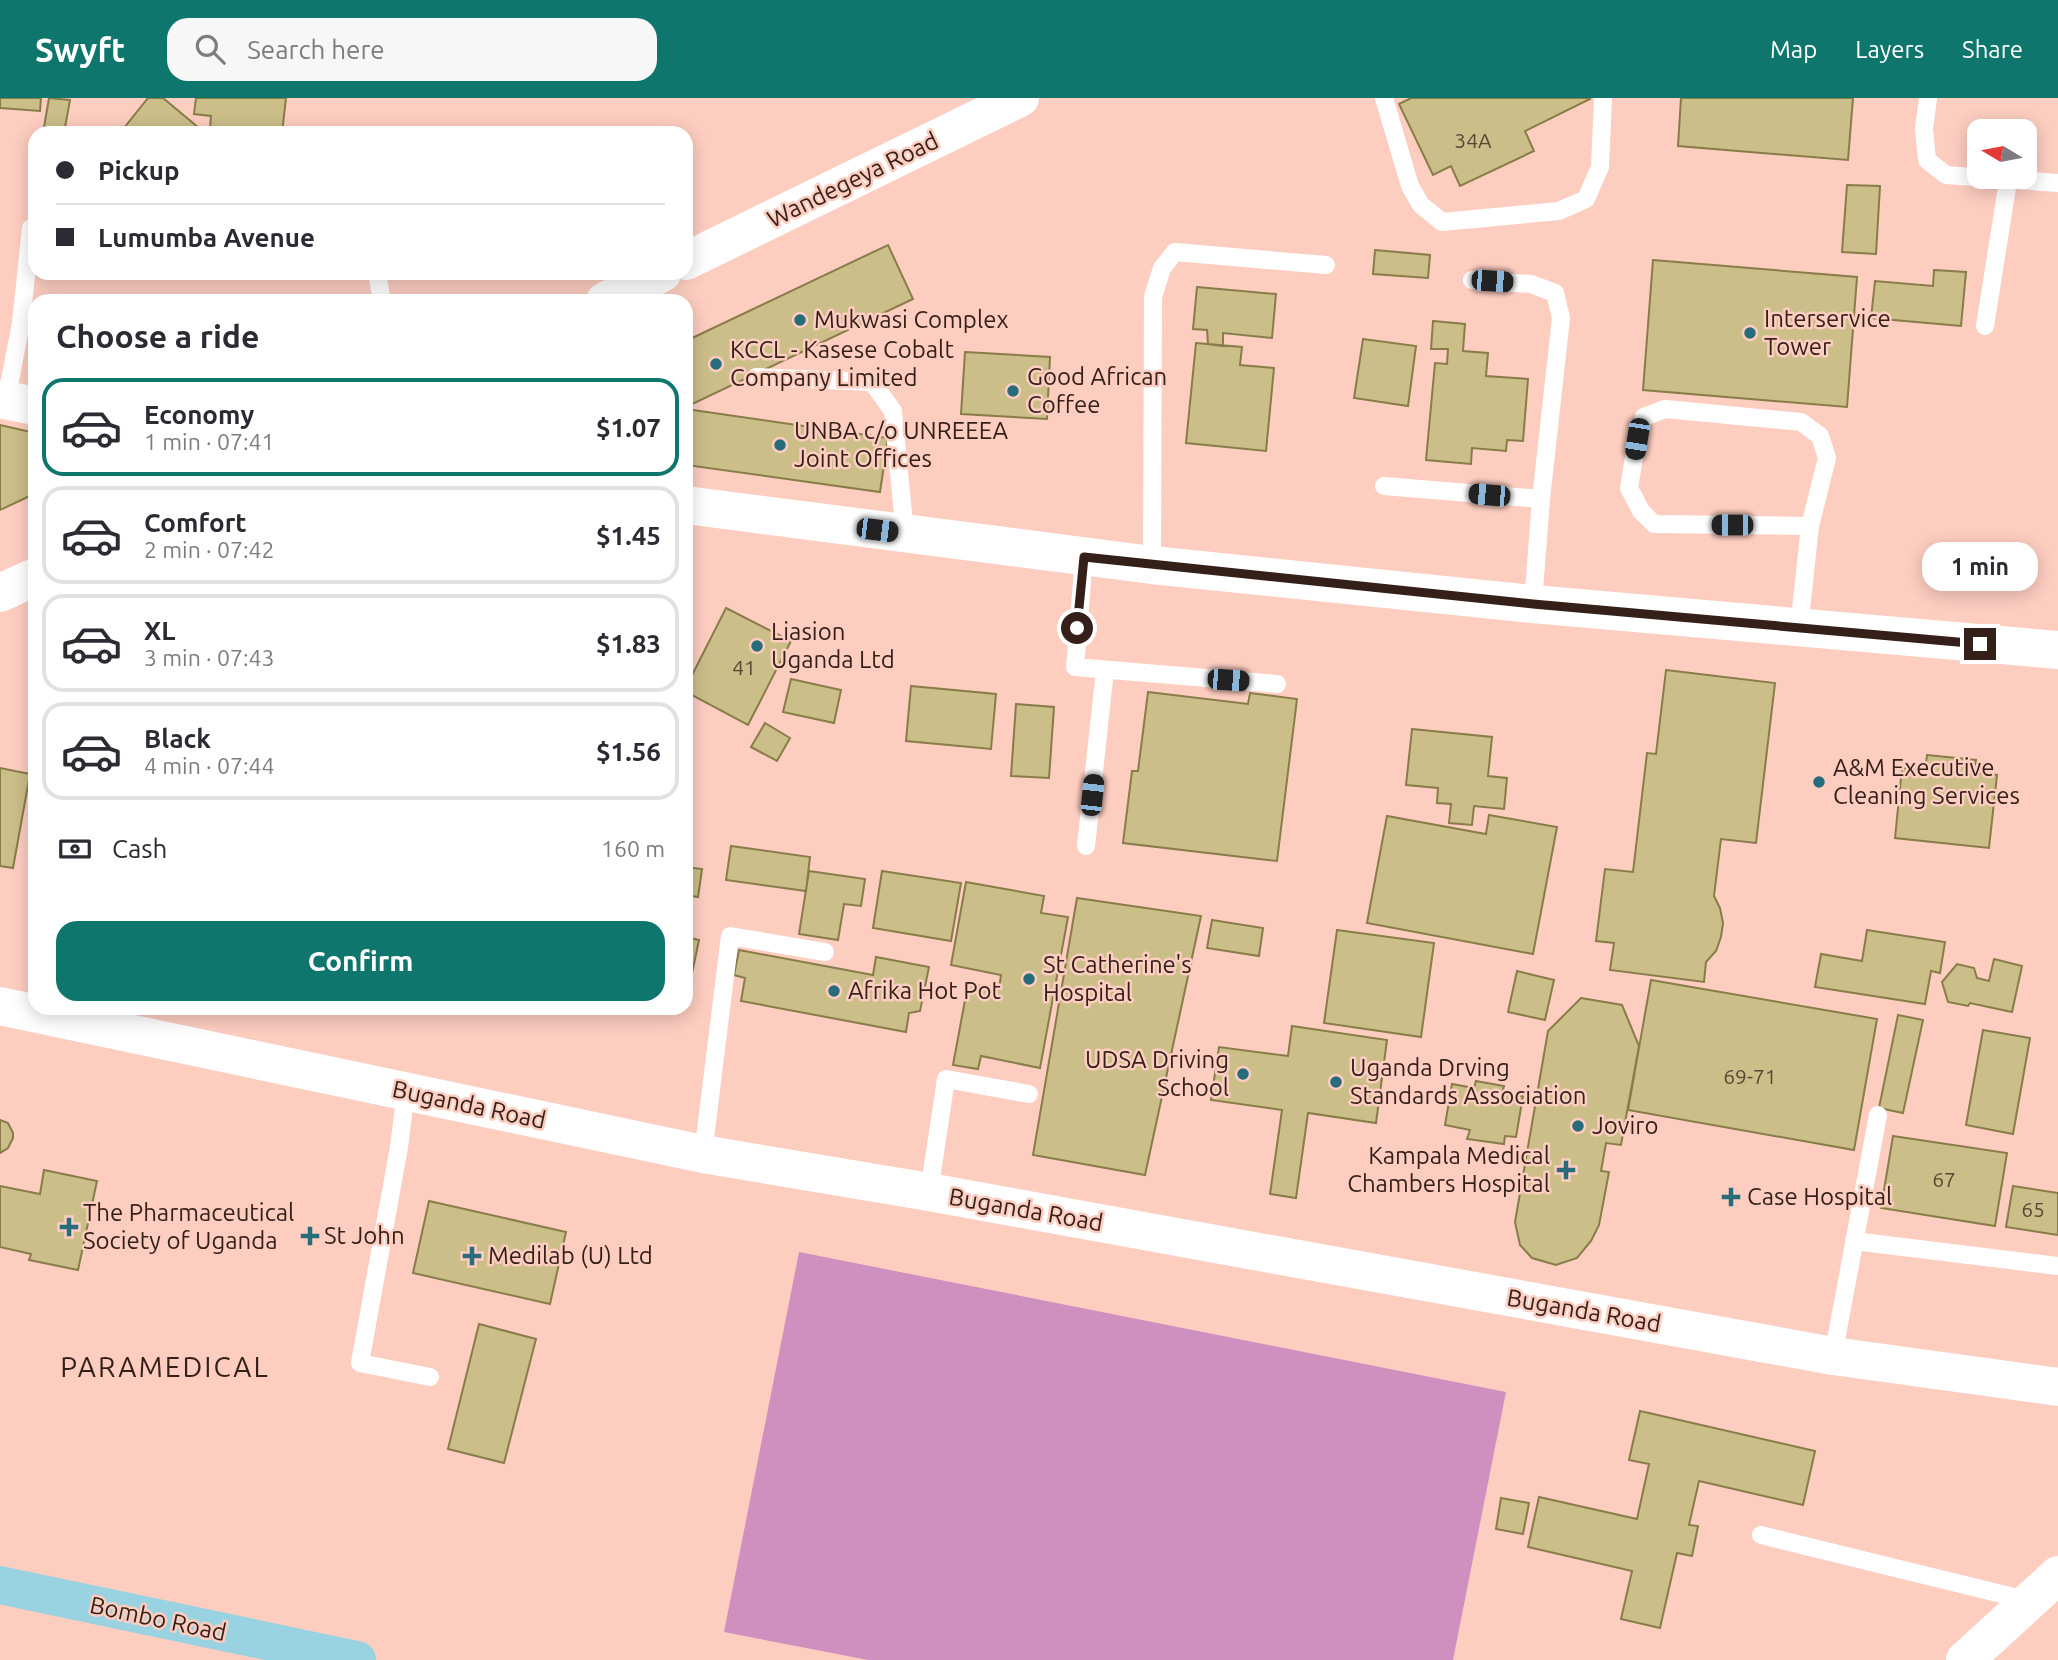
<!DOCTYPE html>
<html lang="en">
<head>
<meta charset="utf-8">
<style>
	body { margin:0; font-family:Ubuntu,sans-serif; background:#f7f7f7; color:#2b2b33; height:100vh; display:flex; flex-direction:column; font-size:26px; white-space:nowrap }
	* { box-sizing:border-box; margin:0 }
	p { font-size:23px; color:#7c7c81 }
	.icon { flex:none; width:38px; height:38px; fill:none; stroke:currentColor; stroke-width:2; stroke-linecap:round; stroke-linejoin:round }
	.map { position:relative; flex:1; overflow:hidden }
	.drawer { position:absolute; left:28px; top:196px; width:665px; height:721px; display:flex; flex-direction:column; background:#fff; border-radius:21px; box-shadow:0 4px 18px #0003 }
	.drawer>* { flex:none }
	.top-card { position:absolute; left:28px; top:28px; width:665px; height:154px; border-radius:21px; box-shadow:0 4px 18px #0003; display:grid; align-content:center; height:154px; padding:0 28px; background:#fff }
	.needle { width:46px; rotate:280deg }
	.controls { position:absolute; left:1967px; top:21px; display:grid; gap:14px }
	.controls a { display:grid; place-items:center; width:70px; height:70px; border-radius:14px; background:#fff; box-shadow:0 4px 18px #0003; font-size:35px }
	.end { position:absolute; width:32px; height:32px; margin:-16px; border:9px solid #341f19; background:#fff; box-shadow:0 0 0 4px #fff }
	.from { border-radius:50% }
	.bubble { position:absolute; height:49px; border-radius:21px; background:#fff; box-shadow:0 4px 18px #0003; font-size:23px; font-weight:700; line-height:49px; text-align:center }
	.car { position:absolute; width:21px; height:42px; margin:-21px -10px; border-radius:9px; box-shadow:0 0 5px 2px #0007; background:linear-gradient(#222 24%,#8ab4d8 0 40%,#222 0 76%,#8ab4d8 0 86%,#222 0) }
	.top-card b { display:flex; align-items:center; gap:24px; height:66px; font-size:26px }
	.top-card b+b { border-top:2px solid #e1e1e2 }
	.top-card i { width:18px; height:18px; background:#2b2b33 }
	ul { padding:0; list-style:none }
	li { display:flex; align-items:center; gap:21px; height:98px; margin:0 14px 10px; padding:0 14px; border:4px solid #e1e1e2; border-radius:21px }
	li div { flex:1 }
	li b { display:block; font-size:26px }
	li em { font-style:normal; font-weight:700 }
	li.active { border-color:#0f766e }
	li>.icon { width:63px; height:63px; stroke-width:1.5 }
	h2 { padding:0 28px; font-size:32px; line-height:84px }
	.pay { display:flex; align-items:center; gap:18px; height:77px; padding:0 28px; font-size:26px }
	.pay p { margin-inline-start:auto }
	.button { display:flex; gap:14px; margin-top:auto; padding:14px 28px }
	.button a { flex:1; height:80px; border-radius:21px; background:#0f766e; color:#fff; font-size:28px; font-weight:700; line-height:80px; text-align:center }
	header { display:flex; align-items:center; gap:42px; box-sizing:border-box; height:98px; padding:0 35px; background:#0f766e; color:#fff }
	header strong { font-size:33px }
	nav { display:flex; gap:38px; margin-inline-start:auto; font-size:24px }
	.search { width:490px; height:63px; background:#f7f7f7; display:flex; align-items:center; gap:18px; box-sizing:border-box; padding:0 24px; border-radius:21px; color:#7c7c81; font-size:26px }
	.map>svg:first-child { display:block }
</style>
</head>
<body>
<header>
<strong>Swyft</strong>
<div class="search"><svg class="icon" aria-label="search" viewBox="0 0 24 24"><circle cx="10" cy="10" r="6"/><path d="M15 15l6 6"/></svg>Search here</div>
<nav><a>Map</a><a>Layers</a><a>Share</a></nav>
</header>
<div class="map">
<svg width="2058" height="1562" viewBox="0 0 2058 1562">
	<rect width="100%" height="100%" fill="#fdcdc0"/>
	<path fill="#cf90bf" d="M799,1154L1506,1294L1453,1562H868L724,1534Z"/>
	<path fill="#cbbe89" stroke="#887c49" stroke-width="2" d="M0,0H41L40,13L0,10Z
		M49,0L70,2L64,35H43Z
		M148,0H163L205,35H120Z
		M196,0H286L282,35H238L210,31L211,18L194,16Z
		M1411,0H1589L1590,1L1525,33L1534,53L1460,88L1451,68L1433,77L1399,6Z
		M1681,0H1853L1848,62L1678,48Z
		M1847,87L1880,88L1876,156L1842,154Z
		M888,147L913,201L686,309V243Z
		M1375,152L1430,157L1428,180L1373,176Z
		M1653,162L1857,179L1847,309L1643,292Z
		M1934,172L1966,174L1961,228L1871,220L1875,183L1933,188Z
		M1197,189L1276,196L1272,240L1223,235V248L1208,246L1207,232L1193,231Z
		M1433,223L1465,226L1463,253L1488,255L1486,278L1528,281L1523,343L1507,342L1506,353L1472,350L1471,366L1426,362L1435,265L1447,266L1448,251H1431Z
		M1363,241L1416,248L1408,308L1354,300Z
		M1196,245L1242,249L1240,267L1274,270L1266,353L1186,345Z
		M965,254L1050,259L1047,321L961,316Z
		M686,311L888,340L880,394L686,367Z
		M0,327L35,335L34,396L0,412Z
		M726,510L791,543L748,627L686,594V589Z
		M1666,572L1775,585L1756,745L1721,741L1714,798L1720,810L1723,825L1721,839L1716,853L1706,864L1704,884L1610,872L1614,845L1596,843L1605,771L1633,774L1647,655L1656,656Z
		M791,581L841,592L834,625L783,614Z
		M911,588L996,596L991,651L906,643Z
		M1148,594L1248,606L1250,595L1297,601L1277,763L1123,745L1132,673H1138Z
		M1016,606L1054,609L1049,680L1011,678Z
		M765,625L790,640L777,663L751,649Z
		M1412,631L1492,639L1488,678L1507,680L1504,711L1474,708L1472,727L1449,725L1451,706L1437,705L1438,690L1406,687Z
		M1927,657L1976,662L1975,675L1997,677L1989,750L1895,740L1902,670L1925,673Z
		M0,670L30,676L13,770L0,768Z
		M1489,717L1557,729L1533,856L1367,825L1387,718L1486,736Z
		M731,748L810,759L806,793L726,782Z
		M686,769L702,771L698,799L686,797Z
		M809,773L865,781L861,808L844,806L838,842L799,836Z
		M882,773L961,785L951,843L873,830Z
		M966,784L1044,798L1041,815L1068,819L1040,970L981,958L978,971L953,967L968,886L999,891L1001,877L951,867Z
		M1077,800L1201,818L1145,1077L1033,1057Z
		M1212,822L1263,830L1259,858L1207,850Z
		M1337,832L1434,845L1421,939L1324,925Z
		M1867,832L1945,844L1940,875L1931,873L1925,906L1815,889L1821,856L1862,863Z
		M686,839L699,842L689,890L686,889Z
		M739,852L873,877L876,859L929,869L920,913L909,915L906,934L741,903L745,880L734,877Z
		M1994,861L2022,868L2012,914L1970,905L1968,908L1948,904L1942,884L1957,866L1974,870L1977,880L1989,883Z
		M1517,873L1554,882L1545,922L1508,914Z
		M1651,882L1877,921L1854,1052L1628,1012Z
		M1581,900L1622,907L1639,948L1621,1047L1606,1045L1601,1073L1609,1074L1599,1127L1591,1143L1577,1160L1556,1167L1532,1160L1520,1147L1515,1124L1548,933Z
		M1898,917L1923,922L1903,1015L1879,1010Z
		M1292,928L1387,942L1376,1025L1308,1015L1296,1100L1270,1096L1282,1012L1211,1002L1219,949L1288,958Z
		M1983,932L2030,940L2013,1036L1966,1027Z
		M1476,983L1504,988L1502,995L1523,998L1516,1039L1505,1038L1504,1046L1467,1041L1470,1032L1445,1027L1452,986L1474,990Z
		M0,1022L8,1025L13,1035V1040L8,1050L0,1055Z
		M1893,1038L2007,1055L1995,1128L1881,1110Z
		M44,1072L97,1083L78,1172L29,1162L31,1156L0,1149V1088L40,1096Z
		M2013,1088L2058,1095V1137L2006,1129Z
		M429,1103L566,1134L550,1206L413,1175Z
		M479,1226L536,1241L504,1365L448,1351Z
		M1640,1313L1815,1353L1803,1407L1699,1383L1689,1427L1698,1428L1692,1458L1677,1455L1660,1530L1621,1521L1632,1473L1528,1449L1539,1399L1637,1421L1649,1366L1629,1362Z
		M1501,1400L1529,1405L1523,1436L1496,1431Z"/>
	<g fill="none" stroke-linecap="round" stroke-linejoin="round">
		<path stroke="#fff" stroke-width="18" d="M1384,0L1410,88L1421,107L1442,124L1559,113L1586,101L1600,69L1603,0
			M1928,0L1924,31L1927,62L1946,77L2058,85
			M377,175L382,203
			M1472,182L1531,186L1555,195L1561,220L1541,401L1533,506
			M1985,228L2008,83
			M756,279L872,284L893,313L905,436
			M6,303L21,225L31,130
			M1384,388L1541,401
			M1084,459L1075,569L1277,586
			M1152,467L1153,199L1162,170L1175,154L1326,167
			M1799,530L1810,428L1827,360L1820,338L1801,324L1665,311L1644,319L1637,341L1629,390L1641,413L1654,426L1810,428
			M1086,748L1105,572
			M406,993L399,1049L360,1265L430,1279
			M703,1056L730,838L825,854
			M929,1094L946,981L1029,996
			M1854,1143L2058,1168
			M1833,1258L1878,1017
			M1761,1437L2030,1503"/>
		<path stroke="#fff" stroke-width="38" d="M686,163L1020,0
			M605,203L662,175
			M0,495L35,479
			M1965,1562L2058,1477"/>
		<path stroke="#fff" stroke-width="38" d="M0,301L35,308
			M686,407L1152,467L1533,506L2058,552
			M0,908L703,1056L929,1094L1833,1258L2058,1289"/>
		<path stroke="#99d2e0" stroke-width="38" d="M0,1487L357,1562"/>
	</g>
	<g fill="none" stroke-linecap="round" stroke-linejoin="round">
		<path stroke="#341f19" stroke-width="9" d="M1077,530L1084,459L1533,506L1980,546"/>
	</g>
	<g fill="#286c7c" stroke="#fdcdc0" stroke-width="2.5">
		<circle cx="800" cy="222" r="7"/>
		<circle cx="1750" cy="235" r="7"/>
		<circle cx="716" cy="266" r="7"/>
		<circle cx="1013" cy="293" r="7"/>
		<circle cx="780" cy="347" r="7"/>
		<circle cx="757" cy="548" r="7"/>
		<circle cx="1819" cy="684" r="7"/>
		<circle cx="1029" cy="881" r="7"/>
		<circle cx="834" cy="893" r="7"/>
		<circle cx="1243" cy="976" r="7"/>
		<circle cx="1336" cy="984" r="7"/>
		<circle cx="1578" cy="1028" r="7"/>
		<path d="M1562.5 1061.5h7v7h7v7h-7v7h-7v-7h-7v-7h7z"/>
		<path d="M1727.5 1088.5h7v7h7v7h-7v7h-7v-7h-7v-7h7z"/>
		<path d="M65.5 1118.5h7v7h7v7h-7v7h-7v-7h-7v-7h7z"/>
		<path d="M306.5 1127.5h7v7h7v7h-7v7h-7v-7h-7v-7h7z"/>
		<path d="M468.5 1147.5h7v7h7v7h-7v7h-7v-7h-7v-7h7z"/>
	</g>
	<g text-anchor="middle" stroke-width="5" stroke-linejoin="round" paint-order="stroke">
		<g font-size="21" fill="#5a4735">
			<text x="1473" y="50">34A</text>
			<text x="744" y="577">41</text>
			<text x="1750" y="986">69-71</text>
			<text x="1944" y="1089">67</text>
			<text x="2033" y="1119">65</text>
		</g>
		<g font-size="24" fill="#341f19" stroke="#fdcdc0">
			<text transform="translate(853 82) rotate(-26)" y="8">Wandegeya Road</text>
			<text transform="translate(469 1007) rotate(12)" y="8">Buganda Road</text>
			<text transform="translate(1026 1112) rotate(10)" y="8">Buganda Road</text>
			<text transform="translate(1584 1213) rotate(10)" y="8">Buganda Road</text>
			<text transform="translate(158 1521) rotate(12)" y="8">Bombo Road</text>
		</g>
		<g font-size="24" fill="#341f19" stroke="#fdcdc0" text-anchor="start">
			<text x="1764" y="229">Interservice<tspan x="1764" dy="28">Tower</tspan></text>
			<text x="814" y="230">Mukwasi Complex</text>
			<text x="730" y="260">KCCL - Kasese Cobalt<tspan x="730" dy="28">Company Limited</tspan></text>
			<text x="1027" y="287">Good African<tspan x="1027" dy="28">Coffee</tspan></text>
			<text x="794" y="341">UNBA c/o UNREEEA<tspan x="794" dy="28">Joint Offices</tspan></text>
			<text x="771" y="542">Liasion<tspan x="771" dy="28">Uganda Ltd</tspan></text>
			<text x="1833" y="678">A&amp;M Executive<tspan x="1833" dy="28">Cleaning Services</tspan></text>
			<text x="1043" y="875">St Catherine's<tspan x="1043" dy="28">Hospital</tspan></text>
			<text x="848" y="901">Afrika Hot Pot</text>
			<text x="1229" y="970" text-anchor="end">UDSA Driving<tspan x="1229" dy="28">School</tspan></text>
			<text x="1350" y="978">Uganda Drving<tspan x="1350" dy="28">Standards Association</tspan></text>
			<text x="1592" y="1036">Joviro</text>
			<text x="1550" y="1066" text-anchor="end">Kampala Medical<tspan x="1550" dy="28">Chambers Hospital</tspan></text>
			<text x="1747" y="1107">Case Hospital</text>
			<text x="83" y="1123">The Pharmaceutical<tspan x="83" dy="28">Society of Uganda</tspan></text>
			<text x="324" y="1146">St John</text>
			<text x="488" y="1166">Medilab (U) Ltd</text>
		</g>
		<g font-size="28" letter-spacing="2" fill="#341f19" stroke="#fdcdc0">
			<text x="165" y="1279">PARAMEDICAL</text>
		</g>
	</g>
</svg>
<div class="controls">
<a><svg class="needle" viewBox="-14 -14 28 28"><path d="M0-13l5 13h-10z" fill="#e53935"/><path d="M0 13l5-13h-10z" fill="#7c7c81"/></svg></a>
</div>
<i class="end from" style="left:1077px;top:530px"></i>
<i class="end" style="left:1980px;top:546px"></i>
<div class="bubble" style="left:1922px;top:444px;width:116px">1 min</div>
<i class="car" style="left:1492px;top:183px;rotate:94deg"></i>
<i class="car" style="left:1637px;top:341px;rotate:189deg"></i>
<i class="car" style="left:1489px;top:397px;rotate:275deg"></i>
<i class="car" style="left:1732px;top:427px;rotate:270deg"></i>
<i class="car" style="left:877px;top:432px;rotate:97deg"></i>
<i class="car" style="left:1228px;top:582px;rotate:94deg"></i>
<i class="car" style="left:1092px;top:697px;rotate:6deg"></i>
<div class="top-card">
<b><i class="from"></i>Pickup</b>
<b><i></i>Lumumba Avenue</b>
</div>
<section class="drawer">
<h2>Choose a ride</h2>
<ul>
<li class="active"><svg class="icon" aria-label="car" viewBox="0 0 24 24"><path d="M5 17H2v-5l4-1 3-4h7l3 4 3 1v5h-3M9 17h6M6 11h13"/><circle cx="7" cy="17" r="2"/><circle cx="17" cy="17" r="2"/></svg><div><b>Economy</b><p>1 min · 07:41</p></div><em>$1.07</em></li>
<li><svg class="icon" aria-label="car" viewBox="0 0 24 24"><path d="M5 17H2v-5l4-1 3-4h7l3 4 3 1v5h-3M9 17h6M6 11h13"/><circle cx="7" cy="17" r="2"/><circle cx="17" cy="17" r="2"/></svg><div><b>Comfort</b><p>2 min · 07:42</p></div><em>$1.45</em></li>
<li><svg class="icon" aria-label="car" viewBox="0 0 24 24"><path d="M5 17H2v-5l4-1 3-4h7l3 4 3 1v5h-3M9 17h6M6 11h13"/><circle cx="7" cy="17" r="2"/><circle cx="17" cy="17" r="2"/></svg><div><b>XL</b><p>3 min · 07:43</p></div><em>$1.83</em></li>
<li><svg class="icon" aria-label="car" viewBox="0 0 24 24"><path d="M5 17H2v-5l4-1 3-4h7l3 4 3 1v5h-3M9 17h6M6 11h13"/><circle cx="7" cy="17" r="2"/><circle cx="17" cy="17" r="2"/></svg><div><b>Black</b><p>4 min · 07:44</p></div><em>$1.56</em></li>
</ul>
<div class="pay"><svg class="icon" aria-label="cash" viewBox="0 0 24 24"><path d="M3 7h18v10H3z"/><circle cx="12" cy="12" r="2"/></svg>Cash<p>160 m</p></div>
<div class="button"><a>Confirm</a></div>
</section>
</div>
</body>
</html>
